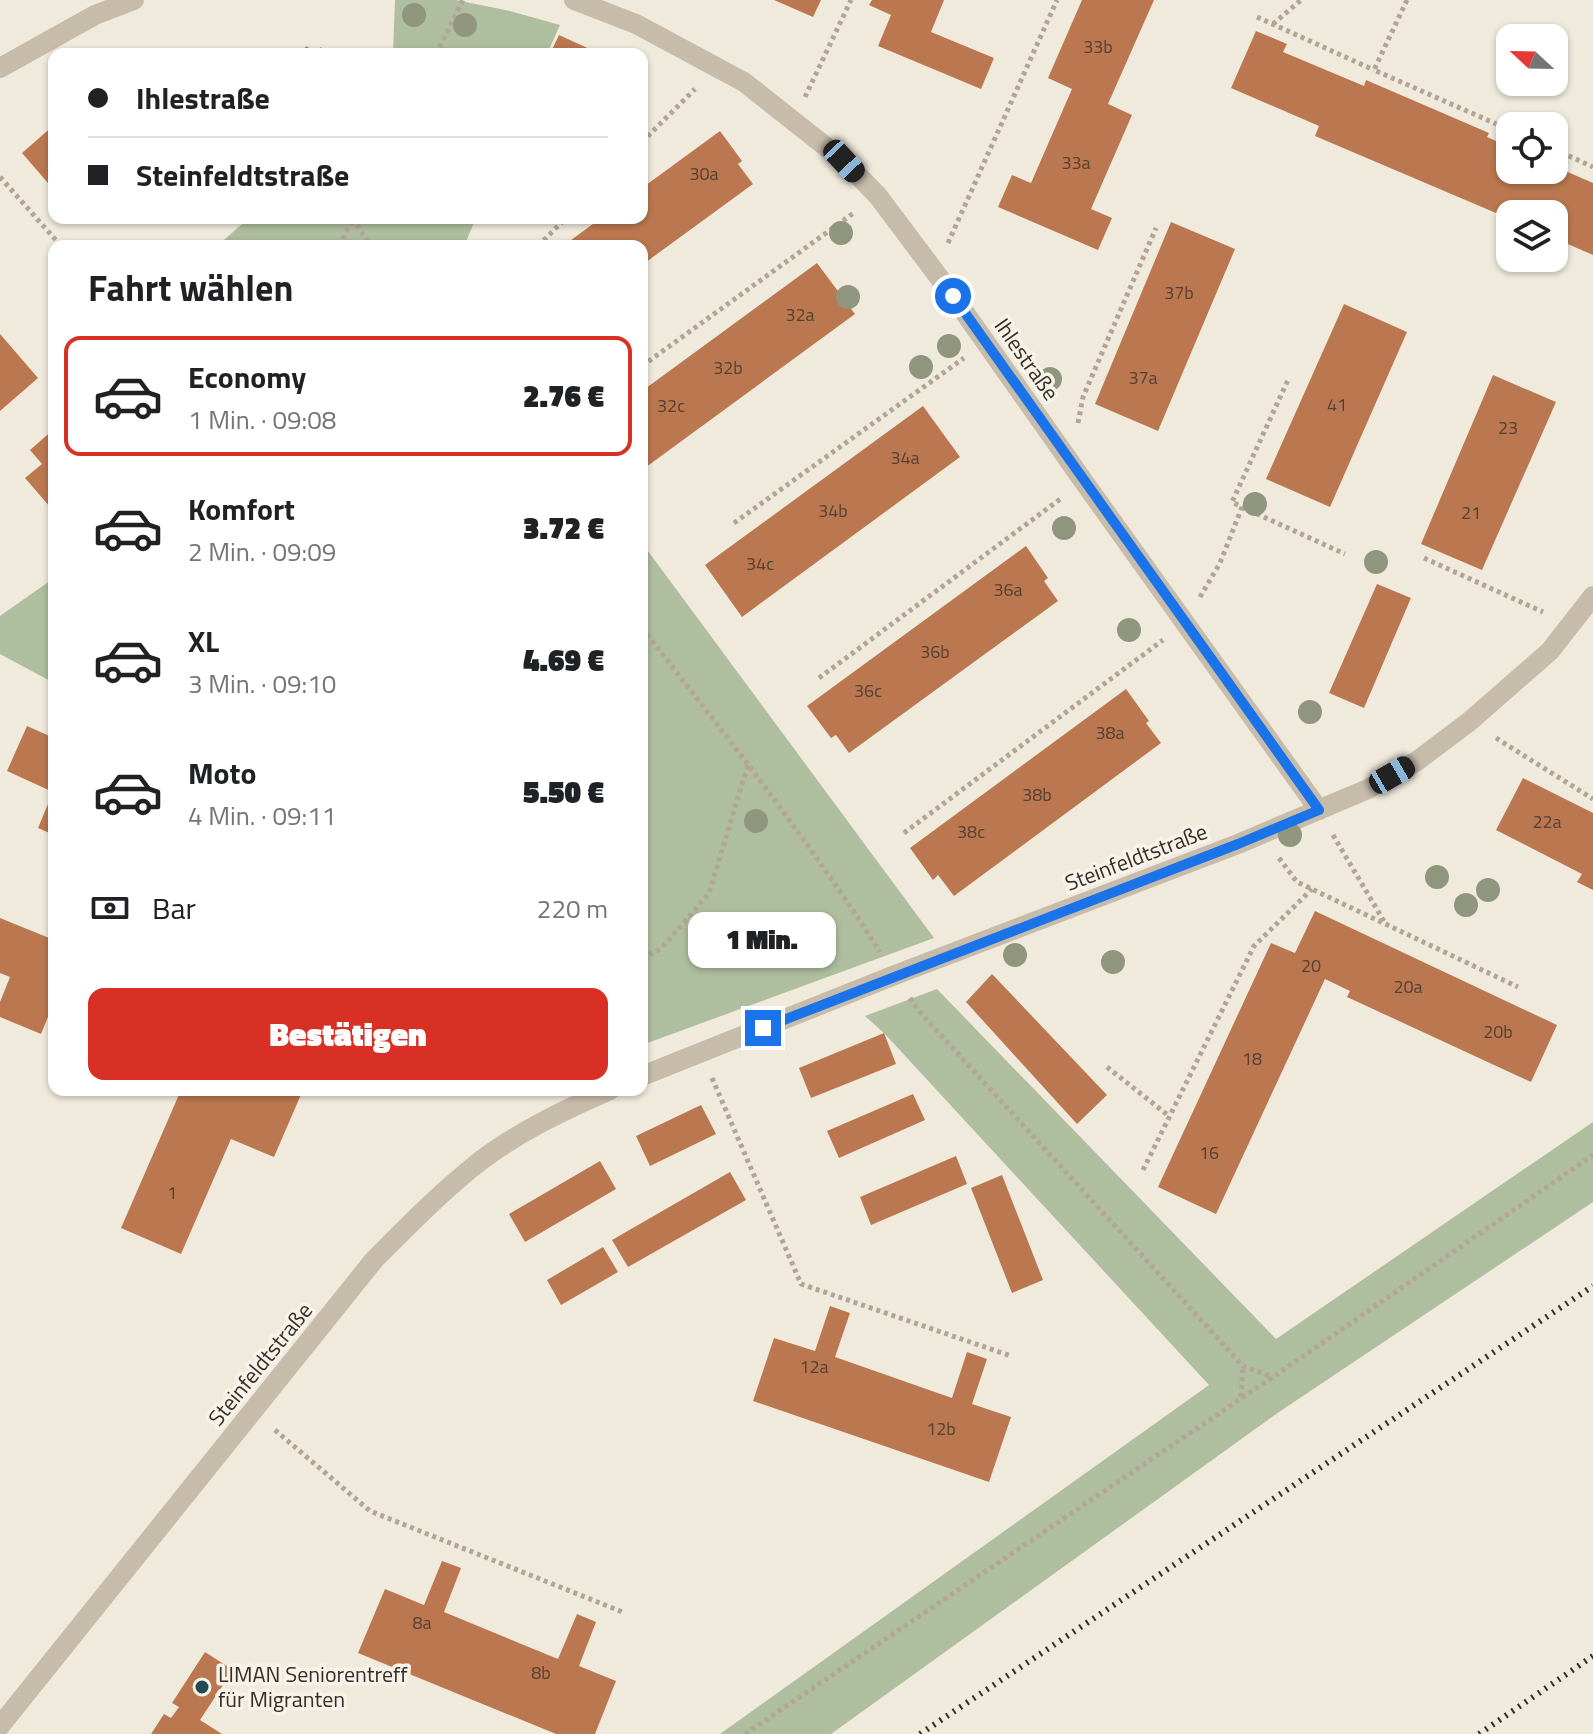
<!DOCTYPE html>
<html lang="de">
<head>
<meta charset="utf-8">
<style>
	body { margin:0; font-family:"Titillium Web",sans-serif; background:#f6f6f6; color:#202124; height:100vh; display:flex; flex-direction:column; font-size:30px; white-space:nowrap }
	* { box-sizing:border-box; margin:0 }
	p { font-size:26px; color:#757577 }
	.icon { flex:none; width:44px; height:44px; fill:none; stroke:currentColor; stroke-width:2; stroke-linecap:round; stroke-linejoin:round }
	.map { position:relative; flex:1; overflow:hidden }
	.drawer { position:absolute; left:48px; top:240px; width:600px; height:856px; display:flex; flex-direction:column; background:#fff; border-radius:16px; box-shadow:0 2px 6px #0004 }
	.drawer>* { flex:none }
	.hud { position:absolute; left:48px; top:48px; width:600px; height:176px; border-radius:16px; box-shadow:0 2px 6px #0004; display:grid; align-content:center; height:176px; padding:0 40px; background:#fff }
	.needle { width:52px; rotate:292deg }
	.tools { position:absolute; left:1496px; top:24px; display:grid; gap:16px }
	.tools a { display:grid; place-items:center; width:72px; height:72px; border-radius:16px; background:#fff; box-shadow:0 2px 6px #0004; font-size:40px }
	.end { position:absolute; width:36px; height:36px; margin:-18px; border:10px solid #1a73e8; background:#fff; box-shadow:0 0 0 4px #fff }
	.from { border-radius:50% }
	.bubble { position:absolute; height:56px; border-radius:16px; background:#fff; box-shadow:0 2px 6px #0004; font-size:26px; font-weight:800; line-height:56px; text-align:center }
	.car { position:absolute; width:24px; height:48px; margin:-24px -12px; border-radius:10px; box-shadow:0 0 6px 2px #0007; background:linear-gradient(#222 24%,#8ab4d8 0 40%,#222 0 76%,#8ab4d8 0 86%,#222 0) }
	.hud b { display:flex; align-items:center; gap:28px; height:76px; font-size:30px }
	.hud b+b { border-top:2px solid #e0e0e0 }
	.hud i { width:20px; height:20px; background:#202124 }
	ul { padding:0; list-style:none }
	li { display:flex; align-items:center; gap:24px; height:120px; margin:0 16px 12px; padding:0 24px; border:4px solid transparent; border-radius:16px }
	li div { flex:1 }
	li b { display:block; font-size:30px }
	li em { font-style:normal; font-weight:800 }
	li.current { border-color:#d93025 }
	li>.icon { width:72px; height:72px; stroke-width:1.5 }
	h2 { padding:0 40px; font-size:36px; line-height:96px }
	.pay { display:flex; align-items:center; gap:20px; height:88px; padding:0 40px; font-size:30px }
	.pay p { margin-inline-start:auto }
	.primary-button { display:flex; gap:16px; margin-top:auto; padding:16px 40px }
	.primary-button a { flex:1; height:92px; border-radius:16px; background:#d93025; color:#fff; font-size:32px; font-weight:800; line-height:92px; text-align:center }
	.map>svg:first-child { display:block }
</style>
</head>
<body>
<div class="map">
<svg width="1593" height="1734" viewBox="0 0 1593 1734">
	<rect width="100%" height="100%" fill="#f0eadd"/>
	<path fill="#afbe9f" d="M395,0H456L510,11L560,25L547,54H393Z
		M249,218H476L464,246H217Z
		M642,543L934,938L642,1045Z
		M54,578V683L0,654V616Z
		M937,989L1276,1339L1593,1122V1202L1279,1412L831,1734H720L1209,1385L884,1033L865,1016Z"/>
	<path fill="#bb7850" d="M774,0H821L813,17Z
		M872,0H944L931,32L994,58L981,89L878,46L891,15L869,5Z
		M1082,0H1154L1108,104L1132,115L1091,209L1112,218L1098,250L998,207L1012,175L1031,183L1072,89L1048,78Z
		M1256,31L1287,44L1283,52L1364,86L1366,80L1489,133L1487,137L1510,147V170H1554V166L1593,183V255L1554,238V214H1510V219L1315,136L1319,126L1231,88Z
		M559,35L592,50L591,54H550Z
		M307,46L313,53L321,47L327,54H297Z
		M54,125V190L22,153Z
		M720,131L742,161L738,164L753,184L642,265V246H563L601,218H642V188Z
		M1171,222L1235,249L1158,431L1095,404Z
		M817,263L855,314L642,470V391Z
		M1344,304L1407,332L1330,507L1266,479Z
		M0,334L38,378L0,411Z
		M1493,375L1556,402L1482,570L1421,544Z
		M923,406L960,457L742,617L705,565Z
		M54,429V504L50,507L25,478L42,464L30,450Z
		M1026,546L1048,578L1044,581L1058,601L849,753L836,735L831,738L807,706Z
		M1377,584L1411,598L1364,708L1329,693Z
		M1126,689L1149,721L1146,723L1161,743L954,896L938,875L933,880L910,848Z
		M27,726L54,738V835L38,828L53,792L7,771Z
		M1523,778L1593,813V890L1577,882L1582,874L1496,830Z
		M1315,911L1557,1025L1531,1082L1347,997L1350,991L1325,979L1216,1214L1158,1187L1271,943L1295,953Z
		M0,918L54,940V1002L41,1034L0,1017V1002L10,977L0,973Z
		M992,974L1107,1095L1077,1124L966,1002Z
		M884,1033L896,1064L811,1098L799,1068Z
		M181,1090H303L274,1157L231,1139L181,1254L121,1228Z
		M913,1094L925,1120L839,1158L827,1131Z
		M701,1105L716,1134L650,1166L636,1136Z
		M956,1156L967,1184L871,1225L860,1197Z
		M600,1161L616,1189L525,1242L509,1214Z
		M730,1172L746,1200L628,1267L612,1240Z
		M1002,1175L1043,1280L1012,1293L971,1188Z
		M603,1247L618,1272L561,1305L547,1280Z
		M830,1306L850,1313L835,1357L952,1398L967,1352L987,1359L972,1404L1011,1417L989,1482L753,1401L774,1338L815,1351Z
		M442,1561L461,1568L444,1612L558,1659L577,1614L596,1622L579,1666L616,1681L595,1734H556L358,1653L385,1589L424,1605Z
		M205,1652L233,1670L200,1720L222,1734H151L164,1714L171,1718L179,1707L172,1703Z"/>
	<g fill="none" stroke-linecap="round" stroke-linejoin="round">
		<path stroke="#b3a595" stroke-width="5" stroke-dasharray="4 4" stroke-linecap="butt" d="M1407,0L1374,70L1510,130
			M1257,17L1374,70
			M1273,24L1301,0
			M436,54L463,0
			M805,97L851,0
			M642,142L695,89
			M1554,149L1593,167
			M0,177L61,246
			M353,218L370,246
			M948,243L1057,0
			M339,246L353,219
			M538,246L566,218
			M642,366L855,212
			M1078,423L1083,397L1156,228
			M1242,507L1345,554
			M734,523L964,358
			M1424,558L1543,612
			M1200,597L1220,563L1242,507L1232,502L1288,380
			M642,628C725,734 808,839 880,952
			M819,678L1063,497
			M1496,738L1593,799
			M904,833L1163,640
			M1333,835L1385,923
			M1279,858L1297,882L1518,987
			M642,958L661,949L709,893L748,765
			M910,998L918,1010L1243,1366L1273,1377
			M1107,1067L1169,1116
			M712,1078L801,1284L1011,1356
			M1143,1170L1254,946L1312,889
			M1241,1397L1243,1366
			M275,1430L370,1511L625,1613
			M745,1734L1273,1377L1593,1155"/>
		<path stroke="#c7bbaa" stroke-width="20" d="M574,0L636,24L744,82L844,161L878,196L953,296L1084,482L1319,810
			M0,68L95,15L134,0
			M642,1076L895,975L1238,844L1368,789L1417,761L1470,721L1550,651L1593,596
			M0,1726L374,1260C408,1226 441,1192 479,1162C518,1132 564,1110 610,1090"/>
		<path stroke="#352e29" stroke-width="6" stroke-dasharray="2 6" stroke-linecap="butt" d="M920,1734L1593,1286
			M1479,1734L1593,1656"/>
	</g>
	<g fill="#8f967d">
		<circle cx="414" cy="15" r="12"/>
		<circle cx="465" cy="25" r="12"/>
		<circle cx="841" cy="233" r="12"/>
		<circle cx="848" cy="297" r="12"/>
		<circle cx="949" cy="346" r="12"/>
		<circle cx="921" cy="367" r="12"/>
		<circle cx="1050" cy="379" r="12"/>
		<circle cx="1255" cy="504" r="12"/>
		<circle cx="1064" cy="528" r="12"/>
		<circle cx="1376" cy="562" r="12"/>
		<circle cx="1129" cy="630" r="12"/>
		<circle cx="1310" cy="712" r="12"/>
		<circle cx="756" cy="821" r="12"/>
		<circle cx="1290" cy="835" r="12"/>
		<circle cx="1437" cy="877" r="12"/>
		<circle cx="1488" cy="890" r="12"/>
		<circle cx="1466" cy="905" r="12"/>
		<circle cx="1015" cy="955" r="12"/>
		<circle cx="1113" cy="962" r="12"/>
	</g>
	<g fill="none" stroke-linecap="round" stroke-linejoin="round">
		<path stroke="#1a73e8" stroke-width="10" d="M763,1028L1238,844L1319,810L953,296"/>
	</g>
	<circle fill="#224a53" stroke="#f8f3e9" stroke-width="3" cx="202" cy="1687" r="8"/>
	<g text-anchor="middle" stroke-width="7" stroke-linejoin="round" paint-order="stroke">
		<g font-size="18" fill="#564033">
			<text x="1098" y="53">33b</text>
			<text x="1076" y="169">33a</text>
			<text x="704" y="180">30a</text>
			<text x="1179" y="299">37b</text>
			<text x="800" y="321">32a</text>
			<text x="728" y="374">32b</text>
			<text x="1143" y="384">37a</text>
			<text x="1337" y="411">41</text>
			<text x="671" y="412">32c</text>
			<text x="1508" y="434">23</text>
			<text x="905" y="464">34a</text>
			<text x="833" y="517">34b</text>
			<text x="1471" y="519">21</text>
			<text x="760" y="570">34c</text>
			<text x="1008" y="596">36a</text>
			<text x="935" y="658">36b</text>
			<text x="868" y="697">36c</text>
			<text x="1110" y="739">38a</text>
			<text x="1037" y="801">38b</text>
			<text x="1547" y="828">22a</text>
			<text x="971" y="838">38c</text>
			<text x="1311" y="972">20</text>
			<text x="1408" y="993">20a</text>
			<text x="1498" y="1038">20b</text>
			<text x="1252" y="1065">18</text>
			<text x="1209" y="1159">16</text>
			<text x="172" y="1199">1</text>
			<text x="814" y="1373">12a</text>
			<text x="941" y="1435">12b</text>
			<text x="422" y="1629">8a</text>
			<text x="541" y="1679">8b</text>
		</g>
		<g font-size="22" fill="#352e29" stroke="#f8f3e9">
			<text transform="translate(1027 359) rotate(55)" y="8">Ihlestraße</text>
			<text transform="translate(1136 857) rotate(-21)" y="8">Steinfeldtstraße</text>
			<text transform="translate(260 1364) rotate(-51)" y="8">Steinfeldtstraße</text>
		</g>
		<g font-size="22" fill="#352e29" stroke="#f8f3e9" text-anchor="start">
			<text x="218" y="1682">LIMAN Seniorentreff<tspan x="218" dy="25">für Migranten</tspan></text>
		</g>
	</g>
</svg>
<div class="tools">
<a><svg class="needle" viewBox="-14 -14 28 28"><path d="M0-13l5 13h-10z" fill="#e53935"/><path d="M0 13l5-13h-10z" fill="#757577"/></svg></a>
<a><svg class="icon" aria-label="locate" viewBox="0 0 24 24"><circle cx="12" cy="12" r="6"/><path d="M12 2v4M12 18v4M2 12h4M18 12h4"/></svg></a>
<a><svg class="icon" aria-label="layers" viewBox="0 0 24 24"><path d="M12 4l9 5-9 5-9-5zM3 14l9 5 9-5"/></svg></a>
</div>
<i class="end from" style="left:953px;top:296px"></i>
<i class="end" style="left:763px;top:1028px"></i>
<div class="bubble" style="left:688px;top:912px;width:148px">1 Min.</div>
<i class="car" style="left:844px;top:161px;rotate:137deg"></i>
<i class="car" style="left:1392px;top:775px;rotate:60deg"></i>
<div class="hud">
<b><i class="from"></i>Ihlestraße</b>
<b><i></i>Steinfeldtstraße</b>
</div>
<section class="drawer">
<h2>Fahrt wählen</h2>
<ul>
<li class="current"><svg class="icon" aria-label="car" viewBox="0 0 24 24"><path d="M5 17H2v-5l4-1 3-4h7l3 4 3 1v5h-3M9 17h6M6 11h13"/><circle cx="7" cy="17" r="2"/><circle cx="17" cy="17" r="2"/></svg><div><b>Economy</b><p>1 Min. · 09:08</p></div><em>2.76 €</em></li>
<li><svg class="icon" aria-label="car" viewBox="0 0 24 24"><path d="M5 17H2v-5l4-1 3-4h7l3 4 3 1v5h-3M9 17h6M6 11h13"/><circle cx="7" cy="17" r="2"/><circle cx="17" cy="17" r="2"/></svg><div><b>Komfort</b><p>2 Min. · 09:09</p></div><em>3.72 €</em></li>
<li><svg class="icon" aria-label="car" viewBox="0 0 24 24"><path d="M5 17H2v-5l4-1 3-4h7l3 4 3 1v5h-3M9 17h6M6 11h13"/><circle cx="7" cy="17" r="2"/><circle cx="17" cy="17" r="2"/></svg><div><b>XL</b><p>3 Min. · 09:10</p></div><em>4.69 €</em></li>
<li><svg class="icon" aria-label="car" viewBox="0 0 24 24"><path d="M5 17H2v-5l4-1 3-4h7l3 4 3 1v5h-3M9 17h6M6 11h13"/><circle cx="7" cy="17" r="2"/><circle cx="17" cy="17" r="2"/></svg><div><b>Moto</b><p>4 Min. · 09:11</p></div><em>5.50 €</em></li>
</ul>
<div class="pay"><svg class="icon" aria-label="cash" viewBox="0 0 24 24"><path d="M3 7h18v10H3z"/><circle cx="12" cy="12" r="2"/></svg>Bar<p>220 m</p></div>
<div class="primary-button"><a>Bestätigen</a></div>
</section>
</div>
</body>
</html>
